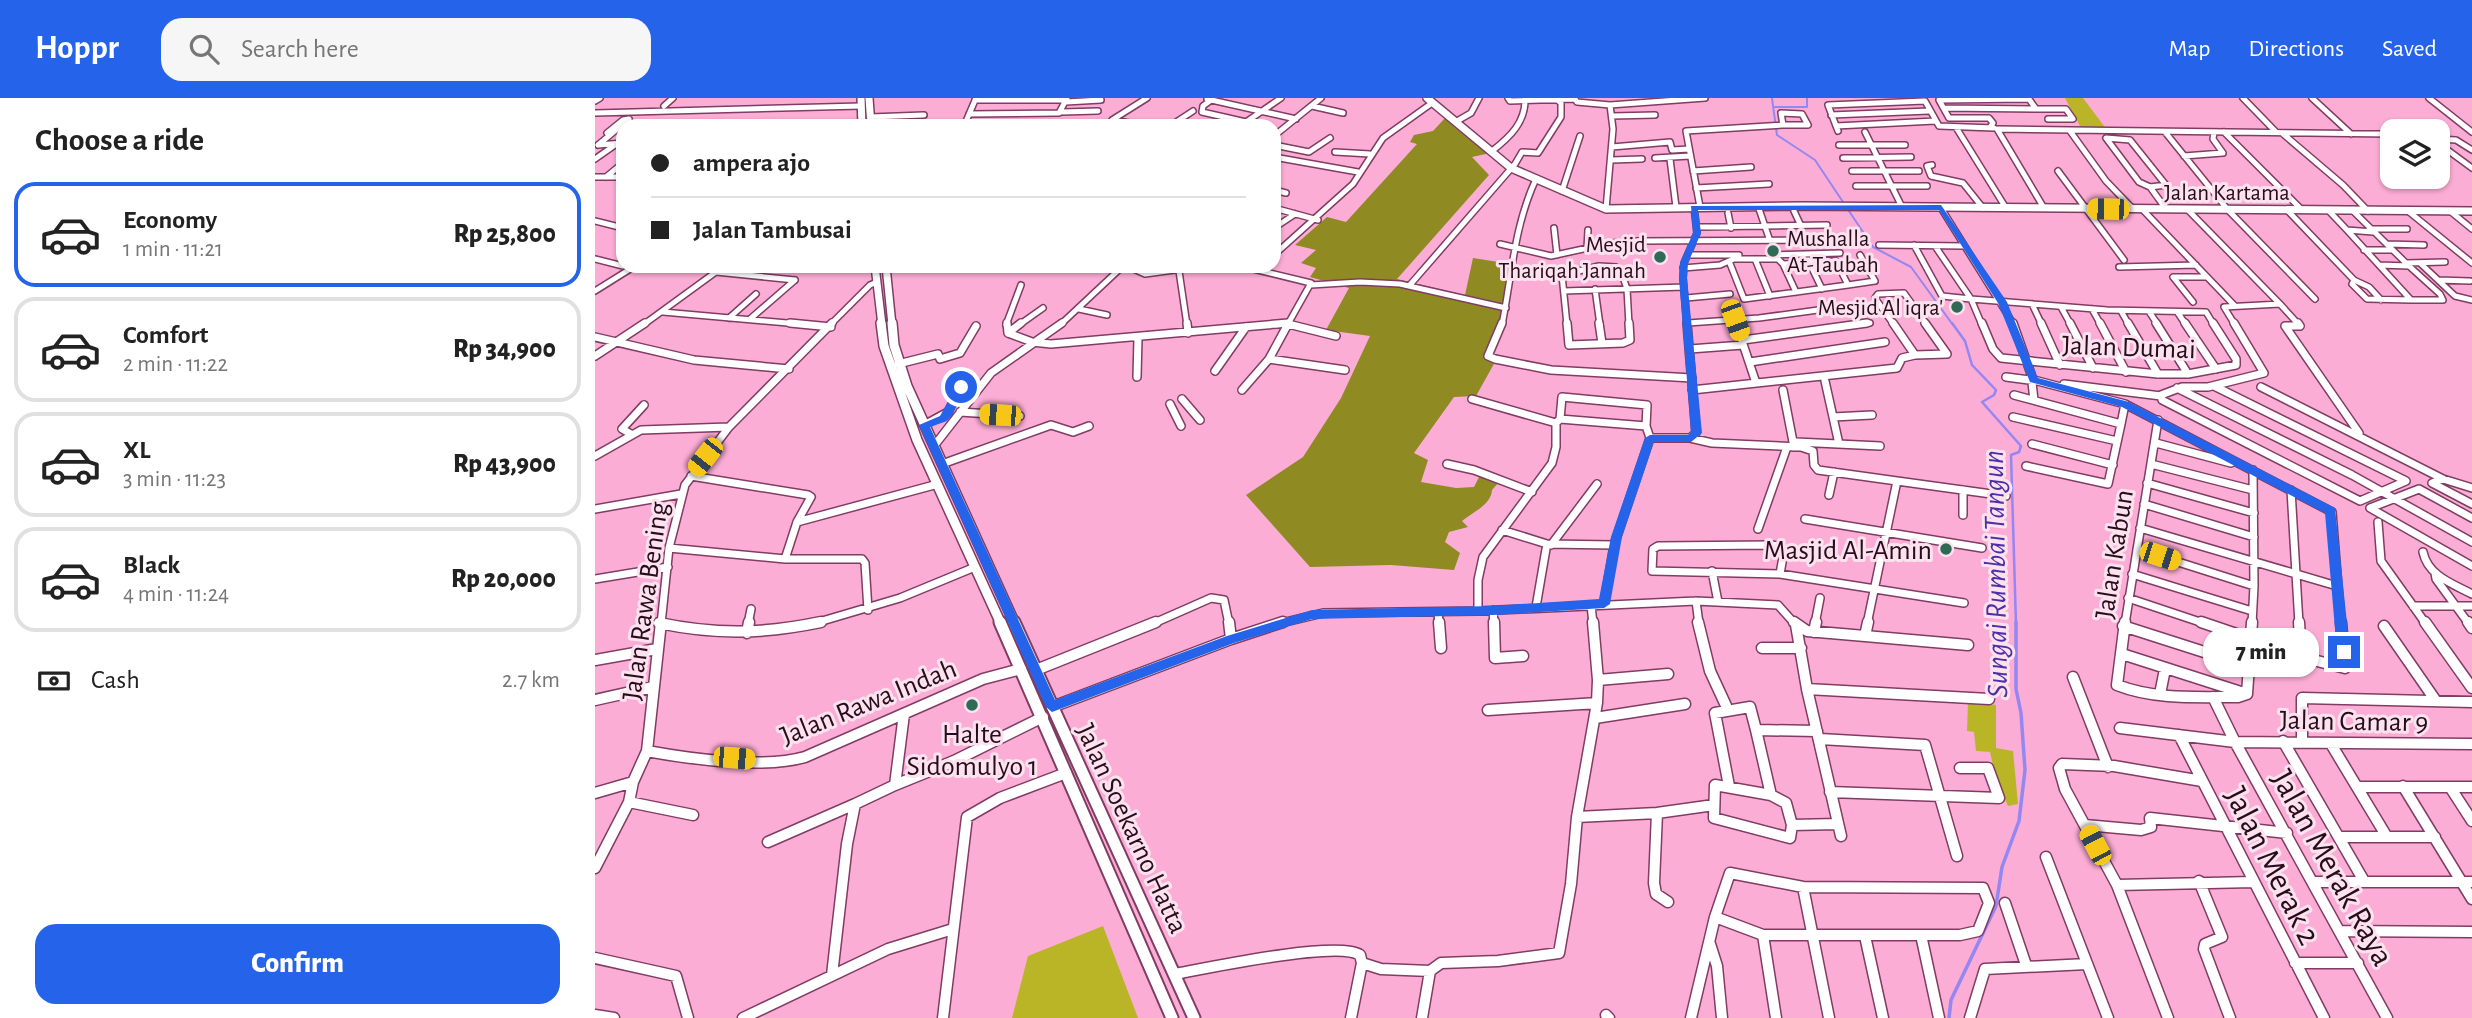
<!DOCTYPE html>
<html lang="en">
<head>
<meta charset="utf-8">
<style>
	body { margin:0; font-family:"Alegreya Sans",sans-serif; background:#f6f6f6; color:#222; height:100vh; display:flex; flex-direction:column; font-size:26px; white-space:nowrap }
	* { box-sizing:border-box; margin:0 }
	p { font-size:23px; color:#767676 }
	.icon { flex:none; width:38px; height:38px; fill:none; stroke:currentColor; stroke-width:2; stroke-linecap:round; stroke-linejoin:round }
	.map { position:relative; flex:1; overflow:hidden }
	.details { display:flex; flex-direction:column; background:#fff; width:595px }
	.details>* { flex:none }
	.guide { position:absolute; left:21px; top:21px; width:665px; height:154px; border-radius:21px; box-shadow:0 2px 5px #0004; display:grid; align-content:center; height:154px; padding:0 35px; background:#fff }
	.controls { position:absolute; left:1785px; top:21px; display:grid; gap:14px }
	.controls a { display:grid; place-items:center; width:70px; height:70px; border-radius:14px; background:#fff; box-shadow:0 2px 5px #0004; font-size:35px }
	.end { position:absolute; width:32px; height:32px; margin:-16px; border:9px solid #2563eb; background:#fff; box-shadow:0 0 0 4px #fff }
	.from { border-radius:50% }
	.bubble { position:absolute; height:49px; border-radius:21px; background:#fff; box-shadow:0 2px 5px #0004; font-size:23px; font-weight:800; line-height:49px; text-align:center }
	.car { position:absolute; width:21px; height:42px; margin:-21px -10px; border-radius:9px; box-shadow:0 0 5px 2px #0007; background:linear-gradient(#f5c518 24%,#345 0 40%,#f5c518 0 76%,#345 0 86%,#f5c518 0) }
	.guide b { display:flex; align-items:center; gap:24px; height:66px; font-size:26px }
	.guide b+b { border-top:2px solid #e0e0e0 }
	.guide i { width:18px; height:18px; background:#222 }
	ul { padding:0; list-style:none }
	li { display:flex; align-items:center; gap:21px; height:105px; margin:0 14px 10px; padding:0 21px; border:4px solid #e0e0e0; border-radius:21px }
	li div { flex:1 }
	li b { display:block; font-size:26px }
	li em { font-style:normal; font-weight:800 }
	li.on { border-color:#2563eb }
	li>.icon { width:63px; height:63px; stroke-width:1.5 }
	h2 { padding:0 35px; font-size:32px; line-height:84px }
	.pay { display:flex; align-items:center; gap:18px; height:77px; padding:0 35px; font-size:26px }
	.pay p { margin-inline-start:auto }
	.action { display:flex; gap:14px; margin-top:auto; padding:14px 35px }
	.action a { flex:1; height:80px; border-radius:21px; background:#2563eb; color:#fff; font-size:28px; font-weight:800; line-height:80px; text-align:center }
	header { display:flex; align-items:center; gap:42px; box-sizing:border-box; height:98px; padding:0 35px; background:#2563eb; color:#fff }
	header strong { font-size:33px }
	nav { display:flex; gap:38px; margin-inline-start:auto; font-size:24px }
	.search { width:490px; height:63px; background:#f6f6f6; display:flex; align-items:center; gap:18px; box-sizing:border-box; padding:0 24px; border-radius:21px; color:#767676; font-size:26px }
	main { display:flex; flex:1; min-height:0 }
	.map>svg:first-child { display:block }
</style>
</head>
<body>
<header>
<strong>Hoppr</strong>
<div class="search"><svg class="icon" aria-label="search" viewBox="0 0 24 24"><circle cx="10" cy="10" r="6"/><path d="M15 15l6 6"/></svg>Search here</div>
<nav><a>Map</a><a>Directions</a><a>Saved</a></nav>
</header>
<main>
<section class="details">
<h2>Choose a ride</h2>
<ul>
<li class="on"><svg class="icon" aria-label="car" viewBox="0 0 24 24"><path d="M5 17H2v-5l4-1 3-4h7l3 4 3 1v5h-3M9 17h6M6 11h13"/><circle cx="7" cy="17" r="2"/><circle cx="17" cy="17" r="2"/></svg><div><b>Economy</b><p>1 min · 11:21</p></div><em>Rp 25,800</em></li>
<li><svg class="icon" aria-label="car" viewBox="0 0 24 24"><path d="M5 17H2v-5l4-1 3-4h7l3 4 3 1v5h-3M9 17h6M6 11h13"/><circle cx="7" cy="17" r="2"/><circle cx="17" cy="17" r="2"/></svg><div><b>Comfort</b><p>2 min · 11:22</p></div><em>Rp 34,900</em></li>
<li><svg class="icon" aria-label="car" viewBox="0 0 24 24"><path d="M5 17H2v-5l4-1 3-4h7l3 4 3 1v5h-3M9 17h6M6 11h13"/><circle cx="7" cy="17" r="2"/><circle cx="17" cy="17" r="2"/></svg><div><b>XL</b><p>3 min · 11:23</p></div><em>Rp 43,900</em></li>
<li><svg class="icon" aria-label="car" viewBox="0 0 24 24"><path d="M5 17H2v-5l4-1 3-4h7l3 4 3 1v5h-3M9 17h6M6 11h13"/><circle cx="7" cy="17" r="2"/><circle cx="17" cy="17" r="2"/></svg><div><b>Black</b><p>4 min · 11:24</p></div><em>Rp 20,000</em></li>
</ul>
<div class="pay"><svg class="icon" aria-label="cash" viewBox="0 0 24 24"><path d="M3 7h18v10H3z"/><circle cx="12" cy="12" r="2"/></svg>Cash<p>2.7 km</p></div>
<div class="action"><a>Confirm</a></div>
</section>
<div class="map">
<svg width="1877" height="920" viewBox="0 0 1877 920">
	<rect width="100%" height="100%" fill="#fcadd6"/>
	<path fill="#bab526" d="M1470,0H1488L1512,32H1487Z
		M1373,603L1401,607V650L1418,653L1423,706L1413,708L1401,681L1395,654L1381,653L1379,634L1372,633Z
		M508,828L543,920H417L433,858Z"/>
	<path fill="#8f8b22" d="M851,19L895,55L877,59L894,77L802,181L870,197L878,160L916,166L910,206L892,254L900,264L881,298L859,299L819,355L833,362L826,384L861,390L879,389L885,377L904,384L897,392C896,407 878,414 867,423L873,429L854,434L850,444L865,455L859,472L796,467L715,469L651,397L708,359L746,300L775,238L731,232L754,190L715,179L721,170L706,165L721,152L700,147L732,119L751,124L822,46L815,44L819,37L838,33Z"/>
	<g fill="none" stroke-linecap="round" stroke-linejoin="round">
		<path stroke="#9487f1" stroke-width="2" d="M1177,0L1182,37L1220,62L1278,149L1316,169L1358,227
			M1180,9H1212V0"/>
		<path stroke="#9487f1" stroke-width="2.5" d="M1357,225L1370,243L1377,267L1401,292L1399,297L1387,304L1426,348L1424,354L1416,357L1421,526"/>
		<path stroke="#9487f1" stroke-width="3.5" d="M1354,920L1356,902L1401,808L1407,769L1424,723L1430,672L1426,615L1421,591V524"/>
		<g stroke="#803c62" stroke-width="8">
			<path id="minor-far2" d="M913,0L915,3L980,1L982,4L1015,7
				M1648,0L1681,34
				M1717,0L1756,36
				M1834,0L1877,34
				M612,1L701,21
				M380,2H471
				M616,2L608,8L607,14L651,24L686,0
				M0,3L5,0
				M471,4L506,2
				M69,8L78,0
				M717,8L748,15
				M1349,10L1441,11L1434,1L1344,2L1354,20H1394L1398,25L1396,28
				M1441,11H1471L1478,21H1453
				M467,14L503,13
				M0,15L266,8
				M1186,15L1207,16L1213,27H1188Z
				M374,16L464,15L472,0
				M1236,17L1334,13
				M1017,18L1060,17
				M275,19L329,17
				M862,23L876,15L884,0
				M369,28L381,0
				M551,28L517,22L552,0
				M575,28L598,13
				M1241,28L1340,23
				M1362,31L1411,110
				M1243,33L1233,7L1330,3L1344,28L1399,30
				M1475,33L1511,83L1538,111
				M1270,34L1307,109
				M1570,34L1633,112L1720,201
				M1629,34L1707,112
				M1687,35L1748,87L1773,113
				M679,38L726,0
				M1511,40L1535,42L1571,87L1555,89L1544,84Z
				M1843,41L1861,42L1877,52
				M1843,45L1877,70
				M3,47L34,21L28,22L12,35L15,36
				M3,47L28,45
				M679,47L714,54L735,40
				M1244,47H1310
				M1017,49L1075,44L1077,52L1094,51
				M897,53C915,39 931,24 930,0
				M740,54L775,56
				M1589,58L1628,55L1618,41L1619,34
				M679,59L763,74
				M1060,60L1095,58
				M1248,60L1316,59
				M0,61L20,47
				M1075,61L1081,109
				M1016,62L1047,61
				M1337,67L1332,68L1336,78L1368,85L1388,110
				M1098,73L1156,69
				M1257,73H1324
				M1463,73L1529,162
				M0,79H28
				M11,79L28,65
				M1261,88H1332
				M1555,89L1571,111
				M1101,90L1174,86
				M679,92L691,95
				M967,93L985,38
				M1163,108L1175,143
				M1105,109L1091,33L1188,27
				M679,110L723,122
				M1346,110L1419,227
				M1449,110L1402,31L1797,36
				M1011,111L1018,31L1015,7L1110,0
				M1547,111L1639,207
				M1592,111L1685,206L1629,209L1640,227
				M1692,112L1759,182L1774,189L1786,202
				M1733,112L1752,132
				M1757,112L1811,165L1850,164
				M1199,113L1206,128
				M1813,113L1877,165
				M1855,113L1877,131
				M1133,115L1136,130
				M0,123L28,130
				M1103,129L1232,127
				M679,130L700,116
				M959,130L962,157
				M1774,131H1812
				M1778,134L1752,132L1816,202H1848L1845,196L1814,168L1784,167
				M905,146L956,158L1016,145L1043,143L1244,142
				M1792,146L1829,147
				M1284,147L1369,148
				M1319,147L1347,198L1376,201
				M1340,148L1376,201
				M992,150L993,132
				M1769,152H1797
				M679,157L758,86L788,40L837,5
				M1094,157H1144
				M1178,157L1245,155
				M0,161L28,168
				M1139,161H1183L1188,166L1241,163L1253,187L1149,201L1134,163Z
				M1160,161L1175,198
				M1213,162L1227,191
				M1825,165L1860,198L1877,202
				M1188,166L1201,194
				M532,168L550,176L609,168
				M646,168L716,185L693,226L680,227
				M1524,169L1601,167
				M1088,170L1125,167L1134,163
				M584,173L592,227
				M121,174L200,182
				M1759,182L1757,186L1772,201L1816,202
				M1843,182L1875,183
				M716,187L765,184L805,186L911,210
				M1253,187L1280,183L1265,157
				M814,188L920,66L927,54L943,55L966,19V5L960,0
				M1000,191L1005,227
				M0,193L40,168
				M969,193L1089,189
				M1091,200L1135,196
				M1376,201L1512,212L1611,214L1619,227
				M1376,201L1387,227
				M1598,204L1578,179H1612
				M1437,206L1447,227
				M1685,206L1704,227
				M1466,209L1476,227
				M484,211L512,217
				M1497,211L1506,227
				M1526,213L1534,227
				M68,214L215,227
				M1555,215L1563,227
				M1583,215L1591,227
				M134,220L161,196
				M155,221L200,182
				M1140,222L1142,227
				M1093,225L1164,220L1245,209
				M48,227L129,168
				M235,227L275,187L282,184
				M411,227L426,187
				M424,227L448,210
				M465,227L528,168
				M692,227H698
				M907,227C917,177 919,128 941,81
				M972,227L967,177L1004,168L1021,169L1026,173L1032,191L1034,227
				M1092,227L1088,180L1089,165L1102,135L1099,109
				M1259,227L1275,225
				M1299,227L1280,200L1283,196L1309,195L1332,227"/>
		</g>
		<g stroke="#803c62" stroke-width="10">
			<path id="minor-far1" d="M195,225L236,229
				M412,225L413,235L437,244L456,246L693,225
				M592,225L593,235
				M907,225L893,258L900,261L956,272L1097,280
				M972,225L974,247L1028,245L1035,242L1034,225
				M1004,225L1007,245
				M1141,225L1161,285
				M1298,225L1320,257
				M1387,225L1398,251L1406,260L1563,276H1593L1641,267V261L1618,225
				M1418,225L1436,276L1439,302
				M1446,225L1465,267
				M1475,225L1498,270
				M1505,225L1531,274
				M1533,225L1563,276
				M1561,225L1593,276
				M1590,225L1621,271
				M1703,225L1705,228H1690L1764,335
				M413,235L426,225
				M0,239L99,262L194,271
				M1148,242L1272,225
				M1095,251L1148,247
				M1320,257L1352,256L1330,225
				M0,258L50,225
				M674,261L750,272
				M1155,264L1290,244
				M303,266L343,256L345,261L365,255L381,228
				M620,273L651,229
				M542,279L543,240
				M1411,279L1442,283
				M1439,282L1530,306L1737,414L1746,526
				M1230,283L1244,346
				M1469,286L1566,298
				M1619,288L1811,383L1765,403L1567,302L1566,297L1587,289H1613L1669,275L1639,225
				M1666,289L1848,381L1877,390
				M1582,290L1757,377L1877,444
				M647,292L674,261L693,226L741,238
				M1097,292L1302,270L1307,260L1320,257
				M1188,292L1199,349
				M1419,297L1526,326L1530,306
				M587,301L605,322
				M877,301L961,325L965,321L1051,328L1055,340
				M575,306L586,328
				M365,314L425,318
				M1238,319L1277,317
				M1418,319L1522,343
				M965,321L967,299L1052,307L1051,328
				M329,327L353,314L366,289
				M36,336L27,331L49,307
				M1095,340L1117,345L1206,349L1218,353L1219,367L1223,372L1302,383L1272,526
				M1201,344L1285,348
				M1561,345L1636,365
				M1437,346L1518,367
				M339,348L396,275L467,225
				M0,358L46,332L134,329
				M347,366L456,327L478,334L494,328
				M852,366L879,372L937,394
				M1556,366L1658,392
				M1431,368L1513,386L1526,326
				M96,378L213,397L216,399L202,424L343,386
				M1848,381L1837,385L1877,406
				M1302,383L1411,398
				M1552,385L1659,415
				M1368,392V417
				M1696,392L1704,526
				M1234,397L1239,374
				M1549,406L1659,439
				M0,411L86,396
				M1877,420L1824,391L1775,410L1877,468
				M1210,421L1387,450
				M1783,424L1786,463L1831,526
				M1545,430L1742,488
				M1163,431L1192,349
				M907,432L952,446L1019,447
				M956,447L1002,386
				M1063,448L1175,447L1184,448L1189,453L1185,476L1057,473L1058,451Z
				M74,450L190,461H267L270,465L273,512
				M1542,451L1659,488
				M1828,454C1833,478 1858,486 1877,496
				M190,461L202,424
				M1117,473L1123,504
				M1840,475L1841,481L1874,526
				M1185,476L1369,505
				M1537,476L1657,513
				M0,481L73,469
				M1533,500L1611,526
				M1101,503L1104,526
				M1009,506L1019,447L1055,340H1095L1101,335L1092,225
				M996,507L998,526
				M1818,508H1877
				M941,509L951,451
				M898,512L899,526
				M883,513V482L888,459L957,365L961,349V325
				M843,514L844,526
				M64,525L69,526
				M66,526L74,450L90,387L134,329L237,225
				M153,526L156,511
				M217,526L305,500L380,469
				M557,526L616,500L629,502L634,526
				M682,526L728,515L883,513L1101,503L1183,507L1200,526
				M1220,526L1225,500
				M1530,526L1563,322
				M1657,526L1659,488L1658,372"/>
		</g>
		<g stroke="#803c62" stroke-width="13">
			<path id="minor" d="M634,524L636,541
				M844,524L846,550
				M899,524L900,560L928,558
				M1103,524L1115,573L1133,612
				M1199,524L1212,533L1270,538L1273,524
				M1530,524L1522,587C1560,602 1603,599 1643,599L1652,596
				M1606,524L1656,541
				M1704,524L1706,560
				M1830,524L1877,590
				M1873,524L1877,530
				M64,525C122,537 168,536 226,524
				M1201,527L1212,591L1246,738
				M1528,528L1653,568
				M1789,528L1841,603
				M1219,534L1221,524
				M152,535L154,524
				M1270,538L1373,547
				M1655,546L1750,570L1746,524
				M1167,550H1206
				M1527,556L1652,596
				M0,562L62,551
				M441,572L561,524
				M1478,579L1513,669
				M1003,582L1073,576
				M1212,591L1394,601
				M1565,596L1570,571
				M1652,596L1657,524
				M1618,599L1640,644L1792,920
				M0,602L58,589
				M457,609L636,541L688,524
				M893,612L1002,605
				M1000,620L1090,606
				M1525,630L1640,644L1877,646
				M1222,633L1161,632L1176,697L1120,687L1119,720L1195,740L1197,727L1243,726
				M1584,637L1729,920
				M1225,641L1330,647L1362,758
				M1688,643L1769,783
				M1707,644V600L1877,604
				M1736,646L1792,739
				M52,653C95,661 168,671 210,659L388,581L426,571
				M300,687L359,663L448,619
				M1134,688L1120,615L1155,609L1161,632
				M1808,688L1877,801
				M1762,689H1877
				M1855,689L1877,723
				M1235,694L1404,700L1393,670H1365
				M0,695L38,684
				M1176,697L1191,705L1197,727
				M34,704L98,717
				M1062,715L1059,785L1061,796L1073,804
				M982,719L1062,715L1119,707
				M1490,727L1546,732L1556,729L1555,720L1692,735
				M1745,739H1840
				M173,744L260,706
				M1451,759L1513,920
				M0,770L34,704L38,684L52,653L66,524
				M1135,775L1208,789L1388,790L1394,805L1383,833L1365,837H1168L1120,819Z
				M1604,783L1627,839L1610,846L1609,851L1635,920
				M1718,784H1877
				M1522,787L1659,784
				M1208,789L1234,920
				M1410,805L1431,867
				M1744,833L1877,834
				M1168,837L1181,920
				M1326,837L1344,920
				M1270,838L1288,920
				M1115,846L1122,868L1127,920
				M0,860L81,878L93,920
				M767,865L786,871L835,873
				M1700,865H1763
				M580,876C612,870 743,842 765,857L767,865L756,920
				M237,877L252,746L260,706L300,687L309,616
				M0,917L19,920
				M1011,917L1014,920
				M148,920L293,851L358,831
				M348,920L372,719L405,700L471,675
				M827,920L835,873L846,865L903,863L964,855L976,786L982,719L1002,605L1003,582L998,524
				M1096,920L1120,819
				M1375,920L1390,871L1492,866
				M1573,920L1522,787L1470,691L1464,670L1467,666L1519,668L1607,683"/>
		</g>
		<g stroke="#803c62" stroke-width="10">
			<path id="major-far2" d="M266,0L267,28
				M274,0L276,28
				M832,0L916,70L1011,111L1206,108L1877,113
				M280,168L287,227
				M291,168L297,227"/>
		</g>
		<g stroke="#803c62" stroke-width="12">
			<path id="major-far1" d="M286,225L289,248L322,342L406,526
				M297,225L299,247L312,288L420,526"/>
		</g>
		<g stroke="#803c62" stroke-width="15">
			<path id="major" d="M405,524L577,920
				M419,524L599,920"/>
		</g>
		<use href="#minor-far2" stroke="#fff" stroke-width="5"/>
		<use href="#minor-far1" stroke="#fff" stroke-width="7"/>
		<use href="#minor" stroke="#fff" stroke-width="10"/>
		<use href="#major-far2" stroke="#fff" stroke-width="7"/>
		<use href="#major-far1" stroke="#fff" stroke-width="9"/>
		<use href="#major" stroke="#fff" stroke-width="11"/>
	</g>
	<path fill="#2563eb" d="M1346,107L1412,204L1443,280L1534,304L1740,410L1755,554L1753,557H1744L1742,554L1730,415L1527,309L1435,284L1403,205L1344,112H1103L1106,135L1093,165L1092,180L1107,335L1096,344H1059L1027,439L1015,506L1009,510L898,517L717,521L639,545L457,614L451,609L324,327L345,318L362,287H369L358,316L352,323L335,329L460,602L632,538L717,512L898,508L1004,501L1016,439L1050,340L1055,337H1093L1096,334L1084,180L1085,165L1098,135L1096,108Z"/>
	<g fill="#2e6a54" stroke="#fbe2ee" stroke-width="2.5">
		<circle cx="1178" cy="153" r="7"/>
		<circle cx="1065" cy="159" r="7"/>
		<circle cx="1362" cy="209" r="7"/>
		<circle cx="1351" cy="451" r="7"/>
		<circle cx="377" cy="607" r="7"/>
	</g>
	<g text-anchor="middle" stroke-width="6" stroke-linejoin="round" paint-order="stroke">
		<g font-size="23" fill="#280c1c" stroke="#fbe2ee">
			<text x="1632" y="102">Jalan Kartama</text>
		</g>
		<g font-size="23" fill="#280c1c" stroke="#fbe2ee" text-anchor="end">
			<text x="1192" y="148" text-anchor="start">Mushalla<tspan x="1192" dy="26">At-Taubah</tspan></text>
			<text x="1051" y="154">Mesjid<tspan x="1051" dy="26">Thariqah Jannah</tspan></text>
			<text x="1348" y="217">Mesjid Al iqra'</text>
		</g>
		<g font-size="28" fill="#280c1c" stroke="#fbe2ee">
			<text transform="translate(1534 248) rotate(2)" y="10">Jalan Dumai</text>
			<text transform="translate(1518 456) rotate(-81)" y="10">Jalan Kabun</text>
			<text transform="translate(49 503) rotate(-82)" y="10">Jalan Rawa Bening</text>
			<text transform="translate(273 603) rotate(-22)" y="10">Jalan Rawa Indah</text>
			<text transform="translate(1759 622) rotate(1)" y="10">Jalan Camar 9</text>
			<text transform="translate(538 730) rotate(65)" y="10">Jalan Soekarno Hatta</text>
		</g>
		<g font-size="28" fill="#280c1c" stroke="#fbe2ee" text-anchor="end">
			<text x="1337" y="461">Masjid Al-Amin</text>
			<text x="377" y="645" text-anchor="middle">Halte<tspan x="377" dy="32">Sidomulyo 1</tspan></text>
		</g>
		<g font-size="30" font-style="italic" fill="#4d2fa8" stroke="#fbe2ee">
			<text transform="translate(1400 476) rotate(-91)" y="10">Sungai Rumbai Tangun</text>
		</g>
		<g font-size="33" fill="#280c1c" stroke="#fbe2ee">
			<text transform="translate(1679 767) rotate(63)" y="12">Jalan Merak 2</text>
			<text transform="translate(1739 769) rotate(61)" y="12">Jalan Merak Raya</text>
		</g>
	</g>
</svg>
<div class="controls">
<a><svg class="icon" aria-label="layers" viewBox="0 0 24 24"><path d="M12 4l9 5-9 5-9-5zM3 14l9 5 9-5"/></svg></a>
</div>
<i class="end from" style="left:366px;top:289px"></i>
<i class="end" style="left:1749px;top:554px"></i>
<div class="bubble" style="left:1608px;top:530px;width:116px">7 min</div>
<i class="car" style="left:1513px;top:111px;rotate:271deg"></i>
<i class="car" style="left:1140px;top:222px;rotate:160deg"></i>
<i class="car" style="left:405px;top:317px;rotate:274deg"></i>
<i class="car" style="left:110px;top:359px;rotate:218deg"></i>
<i class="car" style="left:1565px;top:458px;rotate:108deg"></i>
<i class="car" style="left:139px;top:660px;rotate:95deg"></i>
<i class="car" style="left:1500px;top:747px;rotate:332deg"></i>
<div class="guide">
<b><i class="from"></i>ampera ajo</b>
<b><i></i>Jalan Tambusai</b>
</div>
</div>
</main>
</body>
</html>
